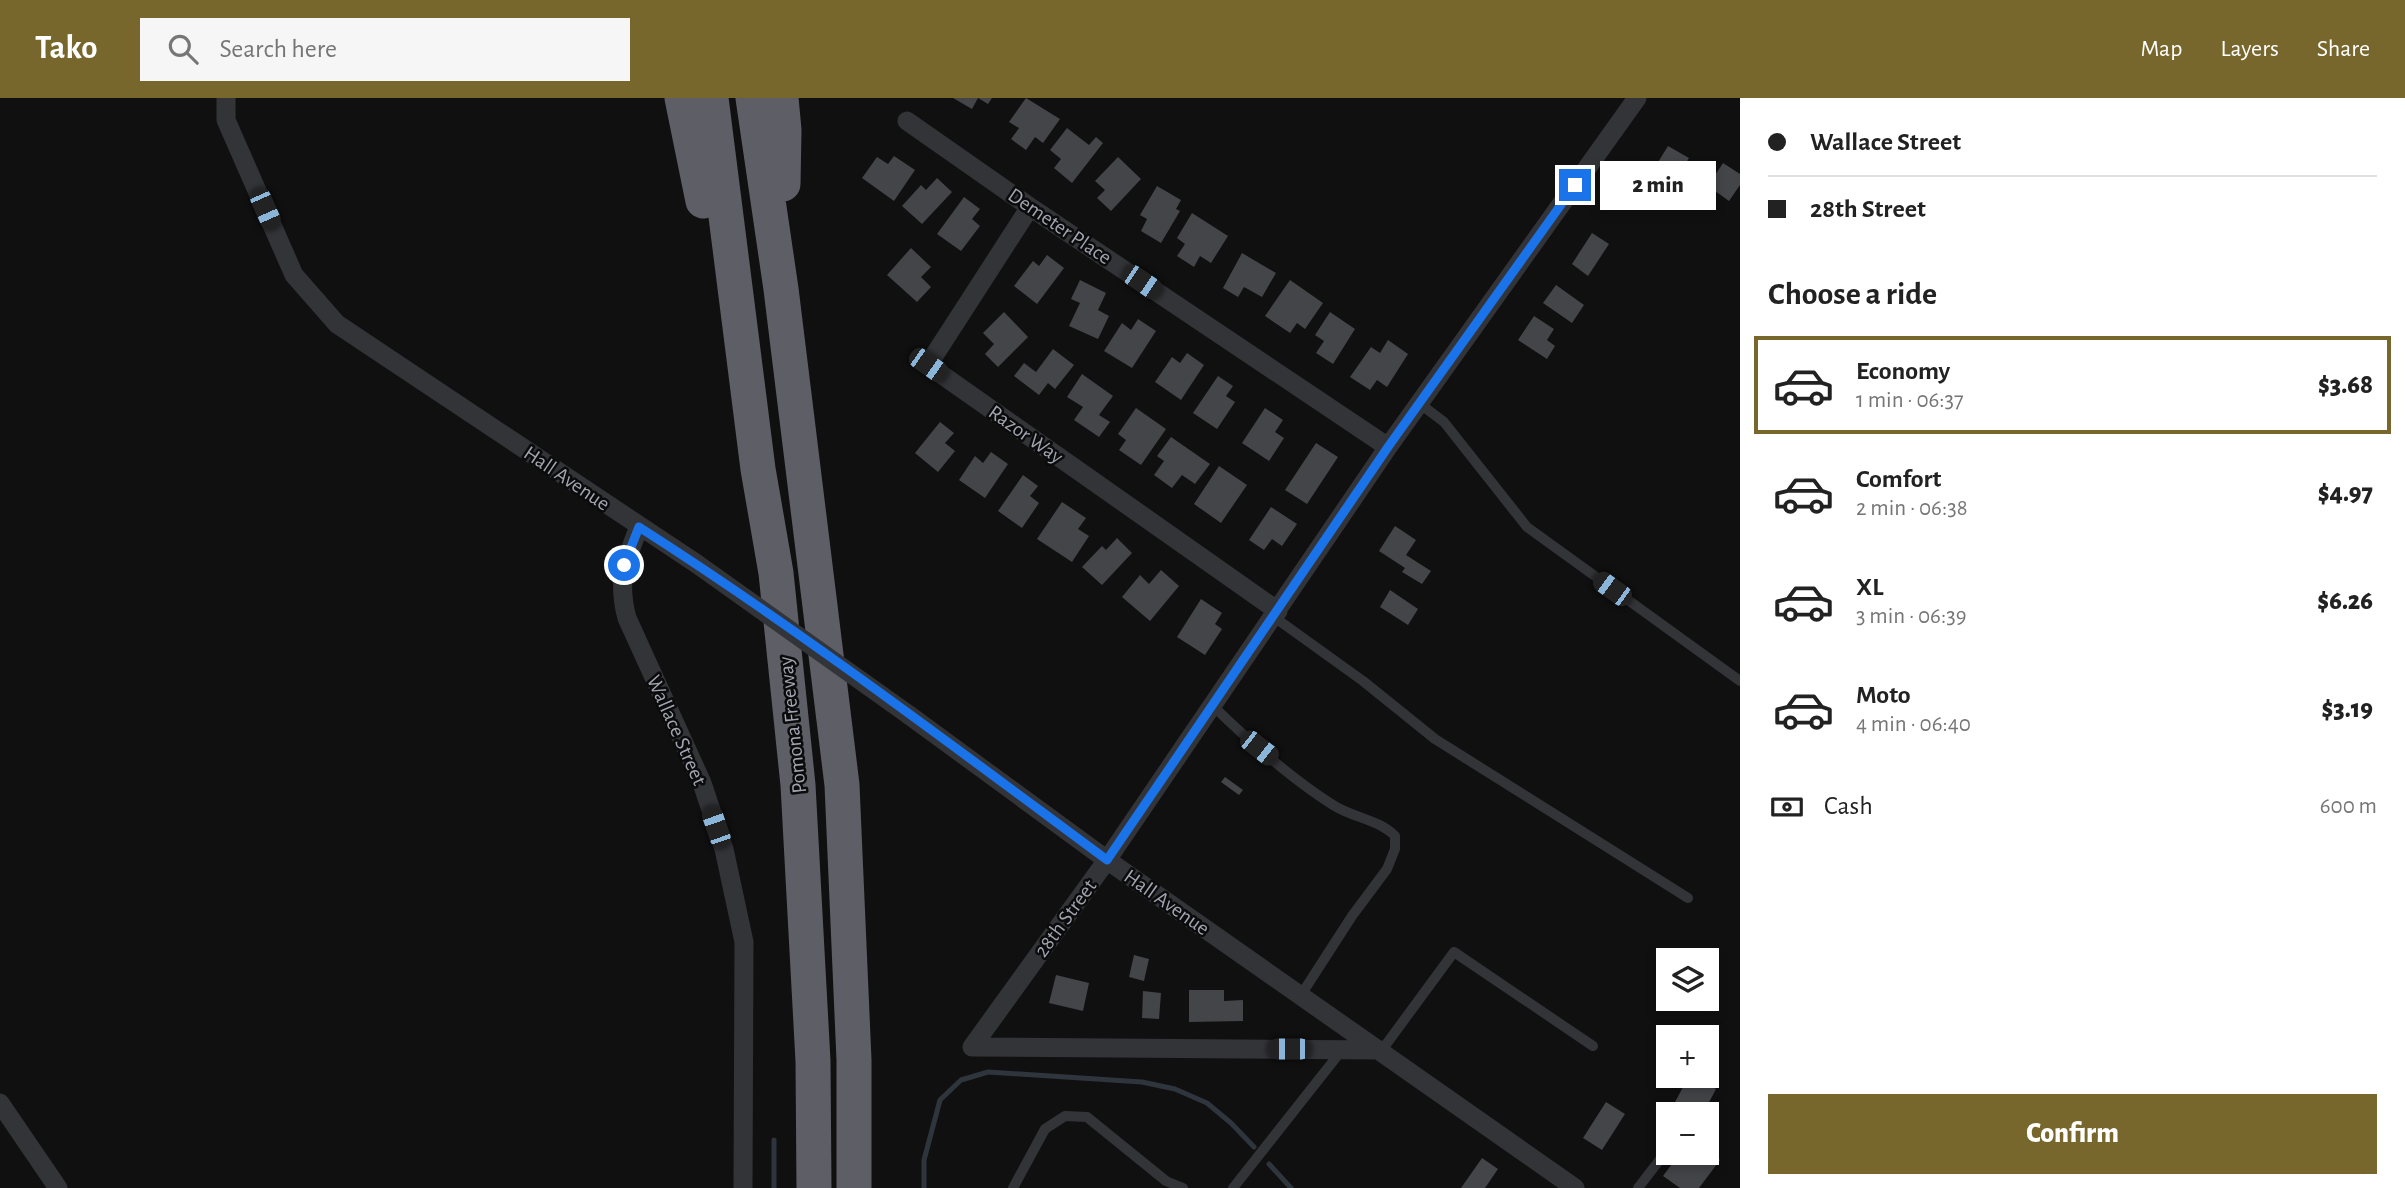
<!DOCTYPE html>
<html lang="en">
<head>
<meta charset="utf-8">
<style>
	body { margin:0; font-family:"Alegreya Sans",sans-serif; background:#f6f6f6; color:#222; height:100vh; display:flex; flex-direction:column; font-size:26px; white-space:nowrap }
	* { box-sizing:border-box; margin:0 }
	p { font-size:23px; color:#767676 }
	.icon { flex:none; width:38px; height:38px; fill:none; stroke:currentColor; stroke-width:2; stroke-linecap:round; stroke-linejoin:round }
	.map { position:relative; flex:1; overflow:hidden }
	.drawer { display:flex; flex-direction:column; background:#fff; width:665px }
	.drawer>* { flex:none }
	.guide { display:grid; align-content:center; height:154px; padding:0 28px; background:#fff }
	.tools { position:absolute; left:1656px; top:850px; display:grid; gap:14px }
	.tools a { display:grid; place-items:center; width:63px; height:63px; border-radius:0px; background:#fff; box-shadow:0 4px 10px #0003; font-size:35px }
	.end { position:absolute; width:32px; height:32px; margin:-16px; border:9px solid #1a73e8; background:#fff; box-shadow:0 0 0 4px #fff }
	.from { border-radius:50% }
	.bubble { position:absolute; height:49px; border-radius:0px; background:#fff; box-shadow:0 4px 10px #0003; font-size:23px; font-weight:800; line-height:49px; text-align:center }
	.car { position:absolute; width:21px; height:42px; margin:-21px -10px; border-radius:9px; box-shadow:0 0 5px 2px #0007; background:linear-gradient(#222 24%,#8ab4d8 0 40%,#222 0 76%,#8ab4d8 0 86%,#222 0) }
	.guide b { display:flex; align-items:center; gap:24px; height:66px; font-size:26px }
	.guide b+b { border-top:2px solid #e0e0e0 }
	.guide i { width:18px; height:18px; background:#222 }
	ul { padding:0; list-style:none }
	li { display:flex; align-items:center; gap:21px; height:98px; margin:0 14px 10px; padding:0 14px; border:4px solid transparent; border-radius:0px }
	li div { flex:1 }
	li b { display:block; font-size:26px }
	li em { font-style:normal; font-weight:800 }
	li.current { border-color:#77672d }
	li>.icon { width:63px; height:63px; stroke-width:1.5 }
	h2 { padding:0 28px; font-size:32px; line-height:84px }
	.pay { display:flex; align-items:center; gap:18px; height:77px; padding:0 28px; font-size:26px }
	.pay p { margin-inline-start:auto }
	.button { display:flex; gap:14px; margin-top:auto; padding:14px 28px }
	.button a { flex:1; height:80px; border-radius:0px; background:#77672d; color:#fff; font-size:28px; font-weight:800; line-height:80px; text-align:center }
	header { display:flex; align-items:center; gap:42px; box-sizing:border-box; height:98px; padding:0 35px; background:#77672d; color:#fff }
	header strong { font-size:33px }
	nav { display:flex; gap:38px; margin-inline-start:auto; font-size:24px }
	.search { width:490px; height:63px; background:#f6f6f6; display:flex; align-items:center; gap:18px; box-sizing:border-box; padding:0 24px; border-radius:0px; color:#767676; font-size:26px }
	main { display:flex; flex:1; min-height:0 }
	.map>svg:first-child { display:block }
</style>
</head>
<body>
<header>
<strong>Tako</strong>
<div class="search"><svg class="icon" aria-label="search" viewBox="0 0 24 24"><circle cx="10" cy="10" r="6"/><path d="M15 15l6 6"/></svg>Search here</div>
<nav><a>Map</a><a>Layers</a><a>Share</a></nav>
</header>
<main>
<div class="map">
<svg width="1740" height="1090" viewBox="0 0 1740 1090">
	<rect width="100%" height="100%" fill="#101011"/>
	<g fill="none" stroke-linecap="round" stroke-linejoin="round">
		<path stroke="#2f353c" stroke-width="5" d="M774,1042V1090
			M1269,1066L1291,1090
			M924,1090V1062L940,1002L961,982L988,974L1142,984L1175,991L1207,1005L1231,1025L1254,1049"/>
	</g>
	<path fill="#444549" d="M953,0H992L988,6L978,0L972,11Z
		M1026,0L1060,21L1043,45L1035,39L1026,52L1011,41L1019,30L1009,24Z
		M1067,30L1089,47L1096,39L1103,45L1072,85L1054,70L1061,61L1050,52Z
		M1668,48L1689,60L1668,95L1647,82Z
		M894,58L915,72L894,103L862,80L877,59L888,66Z
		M1118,59L1141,81L1111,113L1097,100L1105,92L1095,83Z
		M1723,65L1740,76V87L1729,103L1708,88Z
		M937,80L952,94L922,126L902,108L921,87L926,92Z
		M1157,88L1181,102L1176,111L1180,113L1161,145L1141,133L1147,121L1140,117Z
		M964,99L980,111L972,121L980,128L961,153L937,136Z
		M1192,115L1228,138L1211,165L1200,158L1194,169L1177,158L1185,146L1177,140Z
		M1592,135L1609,146L1588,178L1572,166Z
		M911,150L931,169L921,179L931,189L917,204L887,177Z
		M1242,155L1276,175L1262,199L1244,189L1238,199L1223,190Z
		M1047,157L1064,170L1037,206L1014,188L1033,163L1039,168Z
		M1080,182L1106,195L1098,212L1109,218L1098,241L1069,228L1080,205L1071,201Z
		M1290,182L1323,205L1305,231L1297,225L1290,235L1265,218Z
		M1556,187L1584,207L1572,225L1543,205Z
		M1004,214L1028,239L998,269L985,256L994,246L983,235Z
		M1330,214L1355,231L1333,266L1316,255L1324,243L1315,237Z
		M1534,218L1554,231L1547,242L1555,248L1547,261L1518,242Z
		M1138,221L1156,233L1132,270L1104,253L1122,225L1131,232Z
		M1388,242L1408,256L1387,289L1377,282L1370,292L1350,279L1371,249L1380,255Z
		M1053,251L1074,267L1055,291L1048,285L1039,297L1014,278L1024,265L1036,274Z
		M1187,255L1204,267L1181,302L1155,284L1172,259L1180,265Z
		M1082,276L1113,298L1099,317L1110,324L1099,339L1074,322L1083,309L1067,299Z
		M1218,278L1233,288L1226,298L1235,304L1217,331L1193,315Z
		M1136,310L1166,331L1141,367L1119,352L1126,342L1118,336Z
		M1265,310L1283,322L1275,334L1284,340L1269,363L1242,345Z
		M940,324L954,335L945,345L955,353L938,374L915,355Z
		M1171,339L1210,366L1195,386L1182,377L1172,390L1154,377L1164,363L1157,358Z
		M1316,345L1338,359L1307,406L1285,392Z
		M991,354L1008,366L985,400L959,382L975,358L983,365Z
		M1219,368L1247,387L1221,425L1194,406Z
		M1023,377L1038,388L1030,398L1039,405L1022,430L998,413Z
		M1062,404L1086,420L1078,431L1089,438L1072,464L1037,441Z
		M1271,409L1297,426L1282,448L1272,441L1264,452L1249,442Z
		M1395,428L1416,442L1406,457L1431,473L1422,486L1402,474L1405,470L1379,453Z
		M1117,440L1132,455L1102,487L1082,469L1102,448L1106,452Z
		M1161,472L1179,488L1150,523L1122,499L1140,477L1149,486Z
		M1390,492L1418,511L1408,527L1380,509Z
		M1201,501L1222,515L1215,526L1222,531L1205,557L1177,539Z
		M1225,679L1243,692L1239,697L1221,684Z
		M1134,857L1149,861L1144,883L1129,879Z
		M1056,877L1089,885L1083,913L1049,905Z
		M1189,892H1224V903L1243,902V923L1189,924Z
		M1143,893L1161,895L1159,921L1142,920Z
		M1689,978L1716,991L1705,1012L1714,1017L1706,1031V1017H1668Z
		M1606,1004L1625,1016L1602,1052L1583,1040Z
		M1706,1052L1720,1062L1699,1090H1680L1663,1078L1680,1055H1706Z
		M1482,1060L1498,1071L1485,1090H1461Z"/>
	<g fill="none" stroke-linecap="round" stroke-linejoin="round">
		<path stroke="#333438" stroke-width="10" d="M1419,305L1444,324L1527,429L1740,583
			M1274,519L1363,583L1435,641L1688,800
			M1213,608C1249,643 1290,680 1333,707C1353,720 1378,721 1395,738V751L1387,771L1352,818L1301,897
			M1382,952L1454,854L1593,948
			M1013,1090L1045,1031L1065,1018L1087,1019L1166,1083L1183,1090
			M1233,1090L1342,952
			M1638,1090L1668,1051"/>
		<path stroke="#333438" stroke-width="19" d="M226,0V22L294,177L337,226L697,466
			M907,23L1030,109L1388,349
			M1030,109L928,267L1278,513
			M639,429C625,464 617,483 627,520L702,685L724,751L744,844L743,1090
			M909,617L1107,762L1575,1090
			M972,949L1107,762L1388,349L1637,0
			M972,949L1382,952
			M0,1005L58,1090"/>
		<path stroke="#5e5f66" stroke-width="35" d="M682,0L703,103
			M711,0L758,371L776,475L798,687L813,963L814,1090
			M753,0L781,191L842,687L854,962V1090
			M781,0L784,32L783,86"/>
		<path stroke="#333438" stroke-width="19" d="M697,466L909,617"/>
	</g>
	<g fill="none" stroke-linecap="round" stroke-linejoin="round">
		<path stroke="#1a73e8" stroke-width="9" d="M624,467L639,429C800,532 953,648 1107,762L1388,349L1575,87"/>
	</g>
	<g text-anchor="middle" stroke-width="5" stroke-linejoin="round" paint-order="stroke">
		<g font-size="21" fill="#a2a5b1" stroke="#0b0b0c">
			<text transform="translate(1060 128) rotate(34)" y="7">Demeter Place</text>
			<text transform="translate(1026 336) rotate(35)" y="7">Razor Way</text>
			<text transform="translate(567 380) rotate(34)" y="7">Hall Avenue</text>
			<text transform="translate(792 627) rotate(-96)" y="7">Pomona Freeway</text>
			<text transform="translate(677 632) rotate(66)" y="7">Wallace Street</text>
			<text transform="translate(1167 804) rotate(35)" y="7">Hall Avenue</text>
			<text transform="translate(1065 820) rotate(-54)" y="7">28th Street</text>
		</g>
	</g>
</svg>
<div class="tools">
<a><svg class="icon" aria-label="layers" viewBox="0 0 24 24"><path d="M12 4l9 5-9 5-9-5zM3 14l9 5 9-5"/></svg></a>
<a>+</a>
<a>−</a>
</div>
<i class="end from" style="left:624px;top:467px"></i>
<i class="end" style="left:1575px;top:87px"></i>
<div class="bubble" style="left:1600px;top:63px;width:116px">2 min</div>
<i class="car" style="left:265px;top:111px;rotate:156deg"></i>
<i class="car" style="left:1142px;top:184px;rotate:124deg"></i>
<i class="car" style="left:928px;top:267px;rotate:125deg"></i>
<i class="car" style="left:1612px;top:491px;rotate:306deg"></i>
<i class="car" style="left:1259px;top:650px;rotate:128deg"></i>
<i class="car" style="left:716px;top:729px;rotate:341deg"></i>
<i class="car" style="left:1289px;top:951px;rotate:270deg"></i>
</div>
<section class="drawer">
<div class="guide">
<b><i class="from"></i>Wallace Street</b>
<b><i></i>28th Street</b>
</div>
<h2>Choose a ride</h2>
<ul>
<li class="current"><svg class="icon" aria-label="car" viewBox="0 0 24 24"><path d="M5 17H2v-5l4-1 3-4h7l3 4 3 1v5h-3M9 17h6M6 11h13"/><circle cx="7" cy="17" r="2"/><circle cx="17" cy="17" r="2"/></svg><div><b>Economy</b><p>1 min · 06:37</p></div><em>$3.68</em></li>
<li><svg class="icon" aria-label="car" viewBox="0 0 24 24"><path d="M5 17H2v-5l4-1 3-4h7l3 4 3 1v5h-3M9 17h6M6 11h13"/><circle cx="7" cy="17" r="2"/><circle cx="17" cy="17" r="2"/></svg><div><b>Comfort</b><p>2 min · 06:38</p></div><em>$4.97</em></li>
<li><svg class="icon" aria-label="car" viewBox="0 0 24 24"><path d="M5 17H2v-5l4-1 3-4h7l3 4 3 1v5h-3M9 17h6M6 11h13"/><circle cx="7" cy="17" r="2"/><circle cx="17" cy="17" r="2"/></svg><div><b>XL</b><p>3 min · 06:39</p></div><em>$6.26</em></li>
<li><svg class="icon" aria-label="car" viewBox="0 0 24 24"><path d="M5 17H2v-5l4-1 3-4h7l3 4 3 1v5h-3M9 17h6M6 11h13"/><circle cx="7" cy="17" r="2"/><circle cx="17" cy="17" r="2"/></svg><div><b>Moto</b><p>4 min · 06:40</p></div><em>$3.19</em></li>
</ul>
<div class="pay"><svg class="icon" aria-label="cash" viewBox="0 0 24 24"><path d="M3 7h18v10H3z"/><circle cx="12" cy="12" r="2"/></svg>Cash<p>600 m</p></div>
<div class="button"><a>Confirm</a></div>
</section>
</main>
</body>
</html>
